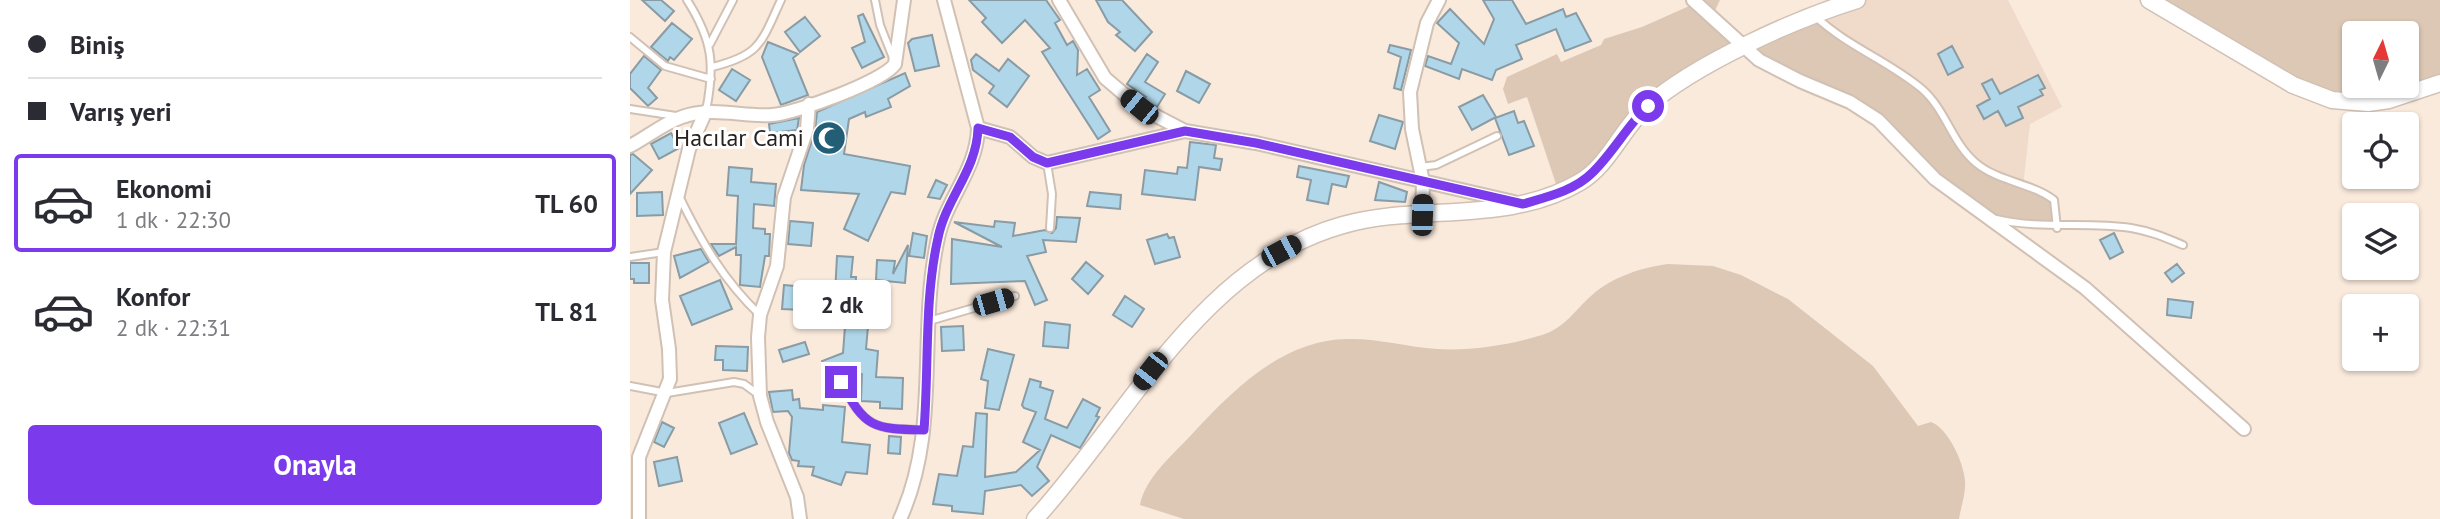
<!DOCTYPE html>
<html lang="tr">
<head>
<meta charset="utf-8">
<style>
	body { margin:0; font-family:"PT Sans",sans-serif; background:#f7f7f7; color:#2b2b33; height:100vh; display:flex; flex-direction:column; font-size:26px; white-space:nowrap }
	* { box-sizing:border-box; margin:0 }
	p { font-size:23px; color:#7c7c81 }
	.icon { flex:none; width:38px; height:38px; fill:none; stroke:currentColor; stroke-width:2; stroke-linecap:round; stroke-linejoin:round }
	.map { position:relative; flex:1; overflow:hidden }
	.side { display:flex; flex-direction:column; background:#fff; width:630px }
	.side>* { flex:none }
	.top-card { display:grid; align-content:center; height:154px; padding:0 28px; background:#fff }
	.needle { width:46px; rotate:5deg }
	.buttons { position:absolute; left:1712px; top:21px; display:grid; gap:14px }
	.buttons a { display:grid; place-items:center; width:77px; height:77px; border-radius:7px; background:#fff; box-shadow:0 2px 5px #0004; font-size:35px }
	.end { position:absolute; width:32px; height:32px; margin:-16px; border:9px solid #7c3aed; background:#fff; box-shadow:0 0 0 4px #fff }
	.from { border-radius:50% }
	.bubble { position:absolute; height:49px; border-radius:7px; background:#fff; box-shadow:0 2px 5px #0004; font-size:23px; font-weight:600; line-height:49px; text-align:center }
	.car { position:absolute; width:21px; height:42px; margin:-21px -10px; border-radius:9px; box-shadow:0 0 5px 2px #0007; background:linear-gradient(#222 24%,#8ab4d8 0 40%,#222 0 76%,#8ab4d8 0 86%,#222 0) }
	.top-card b { display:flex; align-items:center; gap:24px; height:66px; font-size:26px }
	.top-card b+b { border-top:2px solid #e1e1e2 }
	.top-card i { width:18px; height:18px; background:#2b2b33 }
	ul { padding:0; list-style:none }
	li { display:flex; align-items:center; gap:21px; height:98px; margin:0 14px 10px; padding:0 14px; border:4px solid transparent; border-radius:7px }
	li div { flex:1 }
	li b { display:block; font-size:26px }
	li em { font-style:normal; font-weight:600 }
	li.on { border-color:#7c3aed }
	li>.icon { width:63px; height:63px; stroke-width:1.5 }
	.button { display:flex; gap:14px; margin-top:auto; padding:14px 28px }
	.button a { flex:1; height:80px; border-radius:7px; background:#7c3aed; color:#fff; font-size:28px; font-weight:600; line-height:80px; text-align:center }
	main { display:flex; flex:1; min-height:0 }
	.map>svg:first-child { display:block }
</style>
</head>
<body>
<main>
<section class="side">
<div class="top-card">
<b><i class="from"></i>Biniş</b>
<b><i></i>Varış yeri</b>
</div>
<ul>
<li class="on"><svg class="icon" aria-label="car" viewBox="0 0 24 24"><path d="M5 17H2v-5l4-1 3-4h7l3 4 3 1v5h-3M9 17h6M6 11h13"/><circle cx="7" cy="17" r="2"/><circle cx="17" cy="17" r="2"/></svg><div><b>Ekonomi</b><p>1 dk · 22:30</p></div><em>TL 60</em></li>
<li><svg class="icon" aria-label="car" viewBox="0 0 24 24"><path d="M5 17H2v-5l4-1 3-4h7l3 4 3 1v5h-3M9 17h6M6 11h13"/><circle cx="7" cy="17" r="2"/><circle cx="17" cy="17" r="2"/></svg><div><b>Konfor</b><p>2 dk · 22:31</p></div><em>TL 81</em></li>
</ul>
<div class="button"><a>Onayla</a></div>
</section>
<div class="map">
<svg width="1810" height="519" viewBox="0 0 1810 519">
	<rect width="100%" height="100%" fill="#faeadc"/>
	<path fill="#f0dac9" d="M1227,0H1378L1432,107L1400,124L1393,187L1359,172L1185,16Z"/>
	<path fill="#ddc7b5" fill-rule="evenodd" d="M1063,0H1090L1082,17L1116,47L1185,16L1291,89L1346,163L1424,200L1427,228L1354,216L1248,120L1116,48L1043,88L963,172L929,193L897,97L878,104L873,89L877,77L927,54L931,62L971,45L974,39L1012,27L1066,3Z
		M1519,0H1810V83L1779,96L1702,100ZM1724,33H1776V86H1724Z
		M1038,264L1083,266L1111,275L1158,299L1243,366L1288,426L1301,422C1318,428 1334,463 1335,481C1336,494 1331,506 1329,519H554L510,505C515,477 545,453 563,433C604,389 653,340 717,339C747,338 777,347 807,349C841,351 879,345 912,335C935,328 944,311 961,296C982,277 1010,268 1038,264Z"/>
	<path fill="#b0d7e9" stroke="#899ba4" stroke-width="2" d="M12,0H31L44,11L35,21Z
		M339,0H416L430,20L425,23L437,45L443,41L448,50L447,75L457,69L470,90L459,97L480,131L468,139L412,52L420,48L395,20L372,43L352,22L356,18Z
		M466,0H492L522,32L505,51L486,35L490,32L478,22Z
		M853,0H882L896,24L933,9L936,17L946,13L961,41L935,51L926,29L886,45L892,59L866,70L862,80L832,69L829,79L795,66L798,56L821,64L829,43L807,23L820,9L854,44L864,19Z
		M233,14L254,57L232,68L222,48L235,42L228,16Z
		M175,17L190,36L170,52L155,32Z
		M42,23L62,39L44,60L40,57L38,61L21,47Z
		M302,35L309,66L285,71L278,43L282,39Z
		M138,42L168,54L163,58L178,95L151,105L132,57Z
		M760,45L781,50L771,90L764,88L771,57L758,52Z
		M1322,46L1333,67L1318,75L1308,54Z
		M346,54L369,71L378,59L399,76L377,107L359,93L364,86L343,70L341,60Z
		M517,54L528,62L515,82L535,94L527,107L514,100L516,97L497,84Z
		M14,56L31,70L18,88L27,98L18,106L0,88V74Z
		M102,69L120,80L106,101L89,90Z
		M556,71L580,84L569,103L547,91Z
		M275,73L280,86L258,99L261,107L236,117L235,112L219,119L214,154L280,166L275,194L261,192L238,241L214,229L229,194L171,190L174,165L185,131L187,112Z
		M1408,75L1415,88L1410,90L1413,95L1388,107L1393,118L1376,126L1368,111L1354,119L1347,106L1360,99L1352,84L1362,79L1370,94Z
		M853,95L866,117L842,130L829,107Z
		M884,111L888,123L894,121L904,146L879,155L865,118Z
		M749,115L773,122L765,149L740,141Z
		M169,118L167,130L140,133L139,124Z
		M41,133L49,148L29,159L21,144Z
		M560,142L586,145L584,158L592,159L590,170L569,167L565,200L512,194L515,170L547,174L548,167L557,168Z
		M3,154L22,170L0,194V155Z
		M669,166L719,176L716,187L702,184L698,204L677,200L681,180L667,177Z
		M99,167L122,169L121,182L146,184L144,206L124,204L123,228L135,229V234H140L139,256H135L130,287L110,285L111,255H106V247L89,256L81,244H106L108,196L97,195Z
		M306,180L317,185L310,199L298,197Z
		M749,182L777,192L775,202L745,200Z
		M32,192L33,215L7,216V193Z
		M460,192L491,195L490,209L457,206Z
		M427,217L450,218L446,242L413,240L416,252L397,256L417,300L405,305L395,281L321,284L322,239L372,247L324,222L364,227L365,221L385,223L383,236L415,230L422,233L426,228Z
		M160,221L183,223L181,246L158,244Z
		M283,233L297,236L294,258L279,256Z
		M1484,233L1493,252L1480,259L1470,240Z
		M537,234L539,238L544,237L550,257L525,264L517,240Z
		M278,245L275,283L246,280L247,260L265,261L263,274Z
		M71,249L79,262L50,278L44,256Z
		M207,256L223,257L221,277H226L225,299L205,294Z
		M456,262L473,276L458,294L442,279Z
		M0,263H19V283H4V279H0Z
		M1547,264L1554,273L1542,282L1535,273Z
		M90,280L102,309L62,325L50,296Z
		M154,285L175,287L173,310L152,309Z
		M495,296L514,309L502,327L483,315Z
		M1538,299L1563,302L1561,318L1537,315Z
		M216,313L239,315L236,349L248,351L246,377L273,378L272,409L250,408V402L231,401L232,374L210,371L195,374L192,361L213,353Z
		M415,322L440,325L438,348L413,346Z
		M333,326L334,350L312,351L311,327Z
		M175,342L179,354L153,362L149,350Z
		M86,346L118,347L117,371L93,370V360H85Z
		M358,349L384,355L369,410L355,408L358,381L351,379Z
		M400,379L411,382L410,387L423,391L415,419L437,428L453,399L470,408L466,416L469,417L450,448L421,435L407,467L419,481L402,496L391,485L355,491L353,514L322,511V506L303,504L309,474L327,476L333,446L343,447L346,413L357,414L355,477L386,472L410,450L393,442L406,412L394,408L392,405Z
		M162,390L163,400L169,399L170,408L193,410V405L215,407L212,442L240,445L237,474L216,472L211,485L182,475L184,467L168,466L169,461L162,460L159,453L162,417L158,411L143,412L139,392Z
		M114,413L127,444L101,454L89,423Z
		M32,422L44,428L34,447L24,442Z
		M259,436L271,437L270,454L258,453Z
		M47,457L52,481L29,486L24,462Z"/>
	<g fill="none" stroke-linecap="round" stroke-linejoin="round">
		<g stroke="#d1c1b4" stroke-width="10">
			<path id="service" d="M57,0C83,41 85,65 76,111
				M245,0L250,25L263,58
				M1185,16C1218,47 1259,61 1292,89C1316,110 1322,143 1346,163C1369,182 1402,183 1424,200L1427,228
				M0,37L35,66L81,79
				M80,44L103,0
				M82,67C131,55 131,43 151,0
				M0,109L46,116
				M417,163L422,194L420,228
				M790,167L806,165L867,136
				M49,196C71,241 93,280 130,315
				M1366,219C1412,230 1456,221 1501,228C1520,231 1536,238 1553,245
				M0,257L34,252
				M299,321L385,296
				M211,382C235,428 243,429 294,430
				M0,386L37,393L104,382L114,384L129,395"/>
		</g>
		<g stroke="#d1c1b4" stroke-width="16">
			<path id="minor" d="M429,0L475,78L509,107L555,131L626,143L884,202
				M1063,0L1129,60L1170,81L1220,102L1248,120L1305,179L1455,288L1614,429
				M348,128L380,137L403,157L417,163L555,131
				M0,146C17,137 34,123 52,117C83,106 111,117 142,115C164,114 254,81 265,64L274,0
				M792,215L793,182L782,129L780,92L797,23L809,0
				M9,519V457L40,379L39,349L32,300L34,252L59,149L76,111
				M170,519L167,497L137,422L130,396L128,337L130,315L147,266L154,197L177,129L179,104
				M270,519C311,430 287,332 308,238C316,199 347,170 348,128L314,0"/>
		</g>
		<g stroke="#d1c1b4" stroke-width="19">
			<path id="tertiary" d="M1519,0L1663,85L1702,100L1738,103L1759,100L1810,83
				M405,519C497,419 571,264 713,225C791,203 877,225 950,182C978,166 992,129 1016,107C1065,64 1165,19 1227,0"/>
		</g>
		<use href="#service" stroke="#fff" stroke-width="6"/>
		<use href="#minor" stroke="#fff" stroke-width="12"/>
		<use href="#tertiary" stroke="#fff" stroke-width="16"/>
	</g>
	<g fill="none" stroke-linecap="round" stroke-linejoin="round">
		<path stroke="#7c3aed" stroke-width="9" d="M211,382C235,428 243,429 294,430C299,367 294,300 308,238C316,198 347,170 348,128L380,137L403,157L417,163L555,131L626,143L893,204C916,197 944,191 962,173C983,153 997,126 1018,106"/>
	</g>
	<defs>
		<g id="mosque-disc" transform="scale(1.75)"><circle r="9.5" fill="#225e76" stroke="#fff"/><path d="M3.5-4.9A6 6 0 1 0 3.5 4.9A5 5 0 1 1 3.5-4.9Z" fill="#fff"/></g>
	</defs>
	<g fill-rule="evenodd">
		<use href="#mosque-disc" x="199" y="138"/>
	</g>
	<g text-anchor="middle" stroke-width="6" stroke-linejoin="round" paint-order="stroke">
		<g font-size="24" fill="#28221e" stroke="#fff" text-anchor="end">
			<text x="174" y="146">Hacılar Cami</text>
		</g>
	</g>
</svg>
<div class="buttons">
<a><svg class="needle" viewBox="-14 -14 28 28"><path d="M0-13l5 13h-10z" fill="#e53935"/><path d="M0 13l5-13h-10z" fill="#7c7c81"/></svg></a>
<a><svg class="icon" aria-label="locate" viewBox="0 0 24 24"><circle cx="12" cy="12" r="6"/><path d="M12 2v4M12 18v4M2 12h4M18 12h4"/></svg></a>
<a><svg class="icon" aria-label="layers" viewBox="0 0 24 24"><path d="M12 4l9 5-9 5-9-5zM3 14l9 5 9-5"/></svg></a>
<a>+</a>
</div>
<i class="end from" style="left:1018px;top:106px"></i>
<i class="end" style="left:211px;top:382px"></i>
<div class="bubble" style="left:163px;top:280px;width:98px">2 dk</div>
<i class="car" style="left:509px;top:107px;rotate:309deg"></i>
<i class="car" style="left:792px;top:215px;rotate:2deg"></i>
<i class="car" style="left:651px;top:251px;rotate:62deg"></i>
<i class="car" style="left:363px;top:302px;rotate:74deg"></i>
<i class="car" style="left:520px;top:371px;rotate:218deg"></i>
</div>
</main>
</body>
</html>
